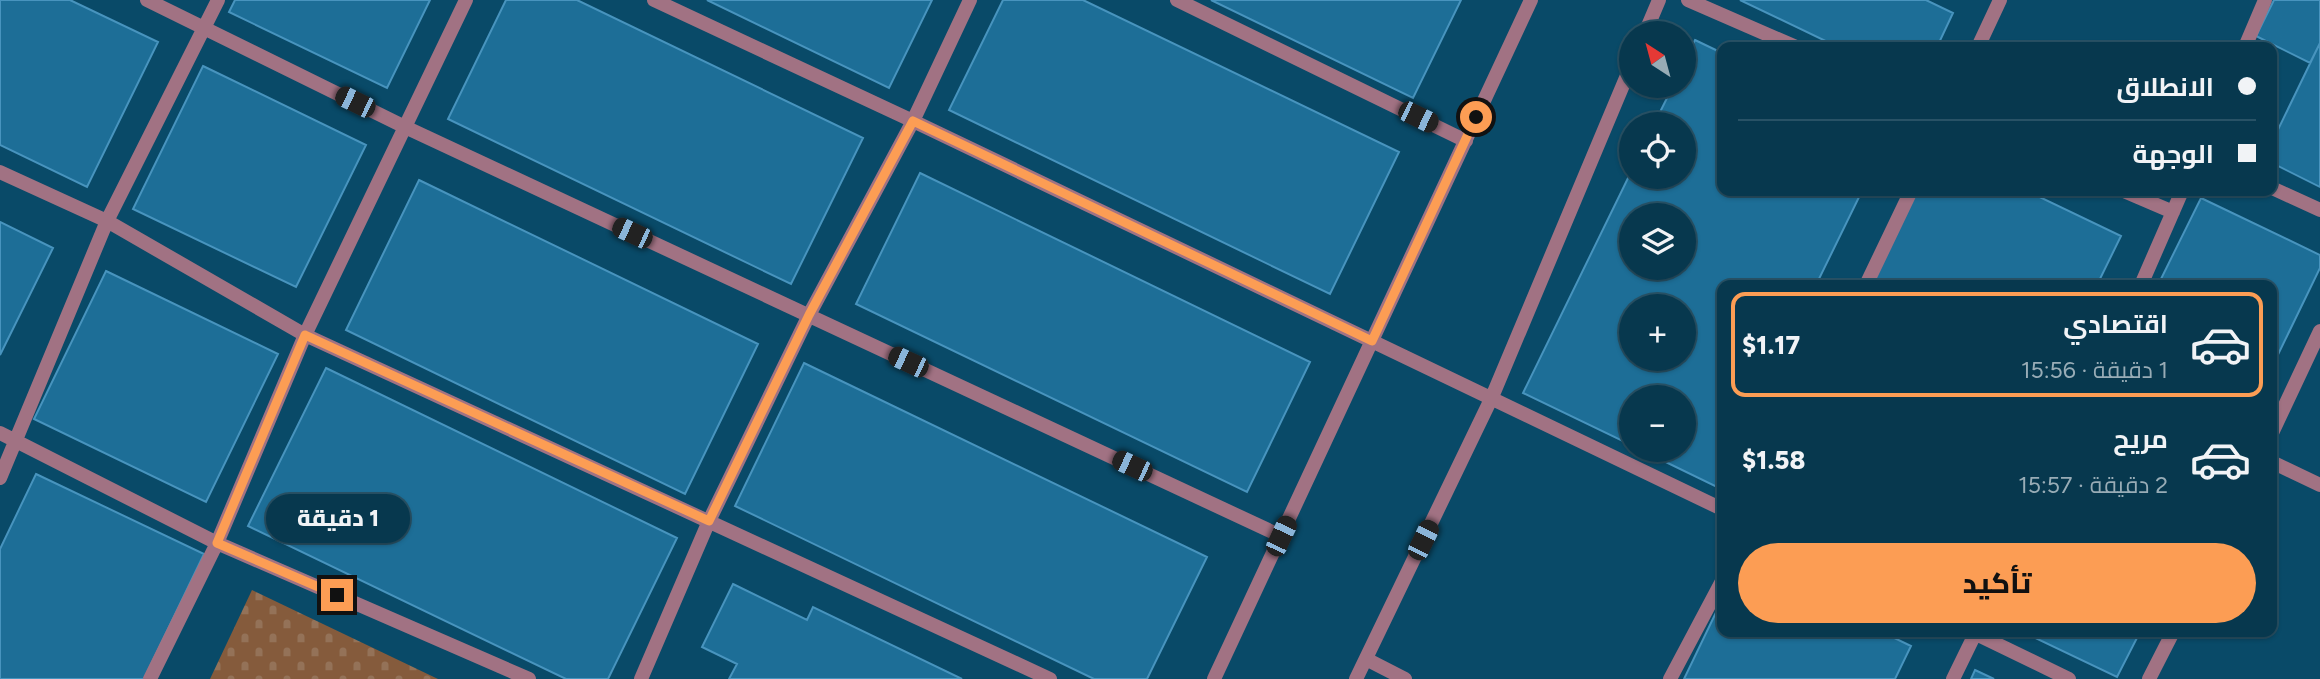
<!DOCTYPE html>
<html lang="ar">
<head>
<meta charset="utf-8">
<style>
	body { margin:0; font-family:Figtree,Cairo,sans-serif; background:#103f55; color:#f1f3f6; direction:rtl; height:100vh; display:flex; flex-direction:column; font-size:26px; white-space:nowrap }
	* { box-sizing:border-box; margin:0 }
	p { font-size:23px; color:#98acb6 }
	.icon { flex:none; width:38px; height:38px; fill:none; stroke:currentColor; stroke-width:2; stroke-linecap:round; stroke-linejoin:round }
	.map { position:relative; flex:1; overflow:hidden; direction:ltr }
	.sheet { position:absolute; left:1717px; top:280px; width:560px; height:357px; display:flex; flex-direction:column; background:#07384e; border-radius:14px; box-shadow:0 2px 5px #0004,0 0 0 2px #285266; direction:rtl }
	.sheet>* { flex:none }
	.guide { position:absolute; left:1717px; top:42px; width:560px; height:154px; border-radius:14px; box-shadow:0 2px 5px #0004,0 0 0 2px #285266; direction:rtl; display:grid; align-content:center; height:154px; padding:0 21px; background:#07384e }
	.needle { width:46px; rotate:324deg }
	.tools { position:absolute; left:1619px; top:21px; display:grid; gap:14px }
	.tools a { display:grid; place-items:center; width:77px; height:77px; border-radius:50%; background:#07384e; box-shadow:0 2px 5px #0004,0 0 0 2px #285266; font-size:35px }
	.end { position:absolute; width:32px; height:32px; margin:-16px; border:9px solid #fc9d54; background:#111; box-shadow:0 0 0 4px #111 }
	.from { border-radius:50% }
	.bubble { position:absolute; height:49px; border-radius:24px; background:#07384e; box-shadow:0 2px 5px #0004,0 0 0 2px #285266; font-size:23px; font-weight:800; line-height:49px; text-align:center; direction:rtl }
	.car { position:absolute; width:21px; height:42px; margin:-21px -10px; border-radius:9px; box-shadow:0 0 5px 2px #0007; background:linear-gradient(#222 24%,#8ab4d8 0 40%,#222 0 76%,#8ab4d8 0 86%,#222 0) }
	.guide b { display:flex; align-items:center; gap:24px; height:66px; font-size:26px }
	.guide b+b { border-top:2px solid #285266 }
	.guide i { width:18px; height:18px; background:#f1f3f6 }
	ul { padding:12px 0 0; list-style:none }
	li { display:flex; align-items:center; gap:21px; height:105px; margin:0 14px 10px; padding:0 7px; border:4px solid transparent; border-radius:14px }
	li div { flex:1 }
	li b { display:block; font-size:26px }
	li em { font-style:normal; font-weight:800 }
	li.selected { border-color:#fc9d54 }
	li>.icon { width:63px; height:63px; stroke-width:1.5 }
	.primary-button { display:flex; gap:14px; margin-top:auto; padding:14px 21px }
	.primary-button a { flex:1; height:80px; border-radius:42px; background:#fc9d54; color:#111; font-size:28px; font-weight:800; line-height:80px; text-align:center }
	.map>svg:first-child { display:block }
</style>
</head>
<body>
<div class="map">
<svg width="2320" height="679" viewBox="0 0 2320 679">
	<defs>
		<pattern id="cemetery-stones" width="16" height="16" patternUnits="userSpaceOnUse" patternTransform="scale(1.75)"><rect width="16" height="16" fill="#855b3c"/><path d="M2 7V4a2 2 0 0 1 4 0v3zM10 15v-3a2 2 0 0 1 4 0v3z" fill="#947258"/></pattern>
	</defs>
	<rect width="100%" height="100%" fill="#094a68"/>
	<path fill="url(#cemetery-stones)" d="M252,590L438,679H210Z"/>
	<path fill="#1d6e97" stroke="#4894be" stroke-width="2" fill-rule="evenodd" d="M0,0H70L158,42L87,187L0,145Z
		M235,0H430L387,88L229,12Z
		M506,0H577L863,138L791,284L448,119Z
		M707,0H932L889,88Z
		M1003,0H1083L1399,152L1330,294L949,110Z
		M1211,0H1461L1413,98Z
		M1740,0H1926L1953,13L1937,47H1838Z
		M2274,0H2320V43L2310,63L2256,36Z
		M1695,40L1722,53V191H1862L1816,285H1722V478L1717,487L1641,450H1684V397H1631V445L1523,393L1631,172V177H1684V124H1654L1673,86H1684V64ZM1631,215H1684V268H1631ZM1631,306H1684V359H1631Z
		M2320,43V187L2272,163V142Z
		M203,66L366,145L296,287L133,209Z
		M920,173L1310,362L1247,492L856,304Z
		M419,180L758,344L685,494L346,330Z
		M1916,191H2027L2121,236L2097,285H1870Z
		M2201,198L2320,255V268L2272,367V285H2158Z
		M0,222L53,248L0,355Z
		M106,271L278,354L206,502L34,419Z
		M804,363L1207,557L1147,679H1094L735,506Z
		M326,368L677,538L608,679H566L248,526Z
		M36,474L204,554L144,679H0V549Z
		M733,584L807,620L813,607L962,679H729L737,664L702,647Z
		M1722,600V632H1882L1911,646L1895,679H1684Z
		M2023,632H2140L2117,677Z
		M1975,670L1994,679H1971Z"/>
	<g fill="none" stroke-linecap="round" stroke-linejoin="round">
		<path stroke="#a17283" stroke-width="14" d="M147,0L405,127L1281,536
			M654,0L913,121L1722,509
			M1177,0L1466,141
			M1688,0L1796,47
			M1645,33L1659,0
			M1978,47L2000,0
			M2245,47L2265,0
			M0,172L107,221L305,335L1050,679
			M2272,188L2320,210
			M2124,191L2173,212
			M1866,285L1911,191
			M2141,285L2182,191
			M0,433L217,543L529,679
			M2272,433L2320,331
			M2272,462L2320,485
			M0,478L107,221L218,0
			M1972,632L2069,679
			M1366,659L1405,679
			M150,679L217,543L305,335L466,0
			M641,679L709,521L809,315L913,121L970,0
			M1214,679L1531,0
			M1356,679L1492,397L1631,66
			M1670,679L1722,581
			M1953,679L1976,632
			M2149,679L2173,632"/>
	</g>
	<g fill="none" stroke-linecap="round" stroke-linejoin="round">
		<path stroke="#fc9d54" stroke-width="9" d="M337,595L217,543L305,335L709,521L809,315L913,121L1372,341L1476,117"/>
	</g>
</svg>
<div class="tools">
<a><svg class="needle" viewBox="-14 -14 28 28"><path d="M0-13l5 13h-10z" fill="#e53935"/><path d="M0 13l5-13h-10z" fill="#98acb6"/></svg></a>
<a><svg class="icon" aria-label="locate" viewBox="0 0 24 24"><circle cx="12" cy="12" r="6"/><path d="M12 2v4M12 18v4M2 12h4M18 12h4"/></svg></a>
<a><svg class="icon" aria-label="layers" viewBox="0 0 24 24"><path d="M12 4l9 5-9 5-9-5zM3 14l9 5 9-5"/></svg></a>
<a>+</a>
<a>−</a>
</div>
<i class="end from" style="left:1476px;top:117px"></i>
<i class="end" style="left:337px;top:595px"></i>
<div class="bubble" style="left:266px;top:494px;width:144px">1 دقيقة</div>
<i class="car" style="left:355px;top:102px;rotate:296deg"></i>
<i class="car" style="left:1418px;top:117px;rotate:116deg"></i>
<i class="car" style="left:632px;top:233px;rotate:295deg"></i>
<i class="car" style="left:908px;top:362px;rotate:295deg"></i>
<i class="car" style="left:1132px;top:466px;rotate:295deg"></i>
<i class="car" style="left:1281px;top:536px;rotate:25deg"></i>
<i class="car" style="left:1423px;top:540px;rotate:26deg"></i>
<div class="guide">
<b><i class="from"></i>الانطلاق</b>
<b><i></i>الوجهة</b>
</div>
<section class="sheet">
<ul>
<li class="selected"><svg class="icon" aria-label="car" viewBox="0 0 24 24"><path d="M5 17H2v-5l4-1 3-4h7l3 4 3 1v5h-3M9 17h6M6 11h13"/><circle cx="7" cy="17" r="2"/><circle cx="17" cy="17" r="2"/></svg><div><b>اقتصادي</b><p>1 دقيقة · 15:56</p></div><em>$1.17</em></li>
<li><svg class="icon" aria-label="car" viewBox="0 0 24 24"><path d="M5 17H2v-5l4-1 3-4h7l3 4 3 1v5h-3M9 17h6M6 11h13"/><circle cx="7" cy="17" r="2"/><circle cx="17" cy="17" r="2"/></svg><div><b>مريح</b><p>2 دقيقة · 15:57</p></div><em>$1.58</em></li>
</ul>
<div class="primary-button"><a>تأكيد</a></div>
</section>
</div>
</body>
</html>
